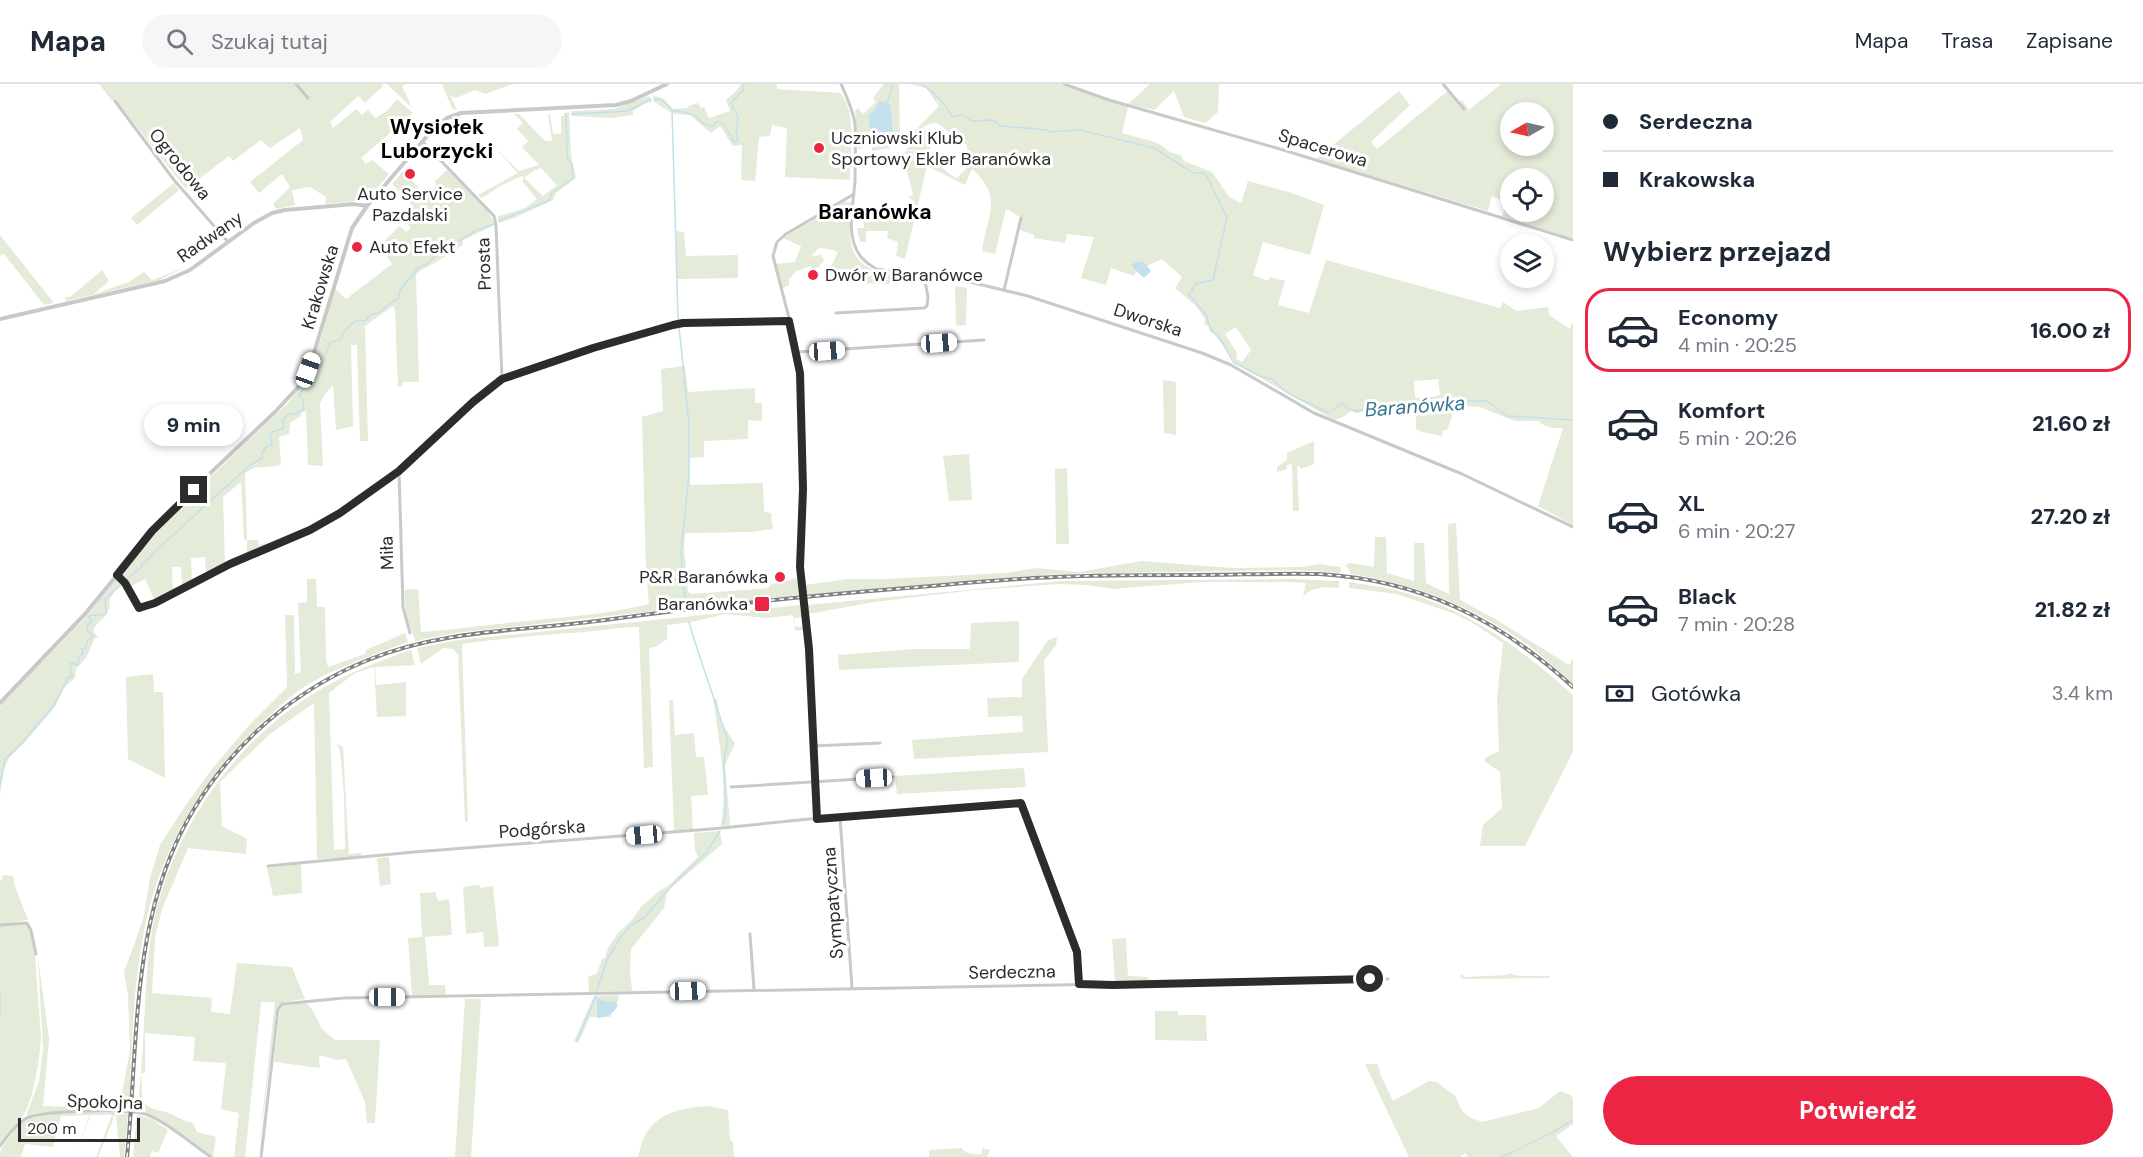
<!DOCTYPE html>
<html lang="pl">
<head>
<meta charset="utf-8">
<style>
	body { margin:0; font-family:"DM Sans",sans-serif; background:#f6f6f7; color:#1f2937; height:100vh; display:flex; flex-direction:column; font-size:22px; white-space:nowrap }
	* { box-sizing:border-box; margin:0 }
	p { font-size:20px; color:#747a83 }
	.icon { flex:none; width:33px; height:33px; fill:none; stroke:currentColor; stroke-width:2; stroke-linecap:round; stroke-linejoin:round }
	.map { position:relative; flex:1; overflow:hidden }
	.panel { display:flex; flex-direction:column; background:#fff; width:570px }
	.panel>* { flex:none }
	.hud { display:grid; align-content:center; height:132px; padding:0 30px; background:#fff }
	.needle { width:39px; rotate:261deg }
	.fabs { position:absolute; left:1500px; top:18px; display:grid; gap:12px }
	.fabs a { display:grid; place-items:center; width:54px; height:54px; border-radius:50%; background:#fff; box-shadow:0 3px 9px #0003; font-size:30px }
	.scale { position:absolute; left:18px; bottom:15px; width:122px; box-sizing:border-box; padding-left:6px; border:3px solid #2c2c2c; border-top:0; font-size:16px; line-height:21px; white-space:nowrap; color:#2c2c2c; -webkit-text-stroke:4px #fff; paint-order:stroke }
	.end { position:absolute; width:27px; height:27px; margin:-14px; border:8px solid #2c2c2c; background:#fff; box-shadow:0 0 0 3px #fff }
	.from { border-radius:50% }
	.bubble { position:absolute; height:42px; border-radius:21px; background:#fff; box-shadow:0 3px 9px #0003; font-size:20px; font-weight:800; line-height:42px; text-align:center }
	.car { position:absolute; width:18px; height:36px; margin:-18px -9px; border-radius:8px; box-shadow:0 0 4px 2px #0007; background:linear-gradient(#fff 24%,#345 0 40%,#fff 0 76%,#345 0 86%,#fff 0) }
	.hud b { display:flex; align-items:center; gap:21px; height:57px; font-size:22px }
	.hud b+b { border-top:2px solid #e0e1e3 }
	.hud i { width:15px; height:15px; background:#1f2937 }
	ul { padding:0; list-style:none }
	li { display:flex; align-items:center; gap:18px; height:84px; margin:0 12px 9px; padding:0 18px; border:3px solid transparent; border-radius:24px }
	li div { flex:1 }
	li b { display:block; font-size:22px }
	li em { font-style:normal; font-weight:800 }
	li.on { border-color:#eb2645 }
	li>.icon { width:54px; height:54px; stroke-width:1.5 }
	h2 { padding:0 30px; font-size:27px; line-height:72px }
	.pay { display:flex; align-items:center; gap:15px; height:66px; padding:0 30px; font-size:22px }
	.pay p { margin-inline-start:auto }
	.button { display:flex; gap:12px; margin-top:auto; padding:12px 30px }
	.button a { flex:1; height:69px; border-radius:36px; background:#eb2645; color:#fff; font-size:24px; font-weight:800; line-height:69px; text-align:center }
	header { display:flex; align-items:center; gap:36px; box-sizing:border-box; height:84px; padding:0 30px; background:#fff; border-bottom:2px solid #e0e1e3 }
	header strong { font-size:28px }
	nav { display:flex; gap:33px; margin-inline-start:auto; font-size:21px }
	.search { width:420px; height:54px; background:#f6f6f7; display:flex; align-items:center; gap:15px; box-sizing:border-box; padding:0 21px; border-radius:33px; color:#747a83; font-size:22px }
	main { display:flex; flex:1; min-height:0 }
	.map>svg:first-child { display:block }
</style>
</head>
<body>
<header>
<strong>Mapa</strong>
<div class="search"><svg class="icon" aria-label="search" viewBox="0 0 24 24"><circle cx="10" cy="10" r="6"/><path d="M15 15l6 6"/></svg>Szukaj tutaj</div>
<nav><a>Mapa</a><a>Trasa</a><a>Zapisane</a></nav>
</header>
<main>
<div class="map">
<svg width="1573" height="1073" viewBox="0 0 1573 1073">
	<rect width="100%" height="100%" fill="#fff"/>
	<path fill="#e4ebd8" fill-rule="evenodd" d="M99,0H381L383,2L365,19L358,12L330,38L333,44L356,25L362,31L368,26L376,34L388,26L397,15L413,29L361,74L366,80L372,76L389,90C365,120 362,117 325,120L326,113L310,103L292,106L295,121L276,125L273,120L290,103L282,90L259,109L250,98L303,56L300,44L270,64L261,56L233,77L229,72L186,105L115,15L112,17Z
		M387,0H406L402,2L412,24Z
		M442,0H513L485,10L475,6L456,14L450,11L457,26L452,24Z
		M741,0H777V5L840,9C858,28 849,70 850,96L785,93L787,44L772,41L770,52L759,53L755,97L741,96L742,61L733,62L720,42L711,49L690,31L674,30L654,18L653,11L664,15L673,25L689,24L688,22L698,19L701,24L704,23L709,34L730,27L726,16L736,7Z
		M884,0H899L900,55L908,54L939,22L926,4L910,0H1060L1128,23L1122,49L1158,59L1170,68L1181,71L1184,77L1212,88L1229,113L1241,119L1248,97L1289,108L1324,121L1310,171L1263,158L1253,191L1268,197L1270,193L1285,197L1278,221L1309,229L1326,176L1500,224L1503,218L1517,227L1548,223L1549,231L1570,245L1573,237V441L1538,422L1563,344C1554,344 1544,344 1539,337H1515L1480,323L1456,321L1447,346H1443L1442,352L1422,348L1416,345V323L1383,324L1357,329L1351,327L1343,333L1334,336L1236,280L1215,251L1209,247L1210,243L1204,240L1205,235L1197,223L1175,204L1182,193L1162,175L1147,182L1139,177L1133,180L1136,188L1134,192L1111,184L1106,201L1081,194L1094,153L1067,150L1065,159L1034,154V151L1020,146L1022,134L1006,125L995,170L982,167C986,132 1005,114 972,85L965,101L927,82L905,175L896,172L898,158L887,154L888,147H866V158H860L857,144H864V134L912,136L914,117L908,113L913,111L903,71L906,67H933L930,73L951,91L957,94L968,83L967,61L937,39C920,39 913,56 897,62L893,50L884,53V60L889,59L890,64L872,67V50H863L861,65L858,64L855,27L858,24L863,30L876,18L873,14ZM1236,243L1251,266L1242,278L1236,275L1237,269L1225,250ZM1438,295L1440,311L1434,313L1415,314L1414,297Z
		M1150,0H1219L1218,28L1205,39L1184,33L1174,7L1154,26L1128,20Z
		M1501,0H1573V155L1502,132L1507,118L1492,112L1488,127L1316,75L1399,7L1410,21L1371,58L1377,65L1449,6L1459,18L1462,16L1469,26ZM1510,28H1544V62H1510ZM1510,94H1544V128H1510Z
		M649,12L652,18L646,19L633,27V31L612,34L572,32L571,27L614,25Z
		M569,28L571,71L576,94L556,109L553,116L514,134L499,139L497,133L525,124L537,115L522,97L524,94L522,92L502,101L482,114L478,111L518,89L493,62L519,87L539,81L522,63L528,57L517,45L523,39L514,30H519L545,57H552L548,30H550L553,50H561V32H564V29ZM541,84L557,101L543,112L524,94L533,87Z
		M925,46H930L932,50L930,66H908L907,65Z
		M447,86C463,102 487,120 495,141L463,156V161C454,166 447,172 438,177C430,182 423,184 416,190L419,298H403L402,302L398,303L395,226L393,222L365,242L368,357H360L357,261H351L353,342L336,346L333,301L325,310L320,320L323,382L308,381L306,327L301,329V332L290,339L289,350L279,353L281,381L257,384L256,383L245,389L247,456H258L259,461L283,455L247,470V456L244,455L241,398L223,413L225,480L206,491L205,473L191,474L192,497L182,503L181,483H172L173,508L155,517L145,495L129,503L121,488L172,430L289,318C316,285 324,243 335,204L346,215L392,180L380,161L400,142L406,148L411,144L402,133L413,122L392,100L403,87L421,106L423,104L429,110L436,102L435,97Z
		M174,99L179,106L137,141L131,134Z
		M845,117L851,119C849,156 845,183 890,190V200L847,199L843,188L832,193L830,185L838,168L829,165L819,164L812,171L813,173L821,170L824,177L820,180V183L813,184L810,182L795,188L789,196V201L783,204L776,180L795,178L801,162L783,154Z
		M675,147L684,148L686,172L738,171V194L677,195Z
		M0,151L54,219L44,221L4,170L0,172Z
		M186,183L159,196L66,217L65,213H70L102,186L109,197L94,210L129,198L144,188L152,196Z
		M955,202L967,204L966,241L956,242Z
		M685,282L688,308L755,304V319H762V337L748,336V355L704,357V373L690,374V401L763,399L764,428L771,429L773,445L752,448L685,449L684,461L688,508L692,510L769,504V501L797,494L799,511L455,549L415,557L406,529L404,506L418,505L421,548C453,546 484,541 517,538C561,533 605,531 649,520L646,488L642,333L663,327L661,285Z
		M1163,296L1176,298V351L1164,349Z
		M1314,357V380L1301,385L1300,382L1297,383L1299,427H1293L1292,380L1287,381V385L1277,388V383L1287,376V369Z
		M969,370L972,416L949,417L943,372Z
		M1067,384L1069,460H1056L1055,385Z
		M1456,439L1460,516L1497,536L1569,581L1573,575V601C1559,588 1546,575 1532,564C1479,525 1415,499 1350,490L1349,485L1345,481L1351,479L1374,483L1375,453H1386L1387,489L1414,497V459H1424L1426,499L1449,510L1448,440Z
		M1142,477L1232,484L1303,483L1318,480L1341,483V489L1298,486L1055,490L805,511L804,501L848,495H886L1005,489L1036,484L1079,488Z
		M307,495H316L317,523H325L326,576L328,583L365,570L366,566L405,549L408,558C373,571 336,583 304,603C290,612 278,624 266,635C201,694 156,772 142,858C132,913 132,970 129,1026L36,1029L26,1032L39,997L43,965L38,874L49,955L43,1022L101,1024L116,1021L121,1014L130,966L128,912L124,888L143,836L150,794L160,761L185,722L212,685L251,639L287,603L285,531H294L295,590L301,588L298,519L307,518Z
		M1293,495L1339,497V504C1323,503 1315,502 1303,512L1306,499L1291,498H1201L1113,505L1087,501L1059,500L975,506L874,518L808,530L806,521L1062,497Z
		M115,496H120L124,501L116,506L109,516C112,532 100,534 93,546L98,554H95L86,574L76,584L75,594L64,604L55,623L25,658L9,674L4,686L0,711V622L84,535Z
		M1349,498C1364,501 1380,502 1395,506C1465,523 1521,564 1573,611V668L1525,762H1480L1483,741L1502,724L1500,688L1484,677L1485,674L1499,667L1497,614L1503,559L1473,539L1455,530L1397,510L1349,504Z
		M800,521L801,530L804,533L794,534L795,543L805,542L804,546L795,547L793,531L767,534L725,530L692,538L667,541V555L655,563L649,564L653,683L644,684L639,543C615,543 593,548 569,549C533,552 498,555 462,560L468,738H465L458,571L453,565L443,564L421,580L417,564L458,556Z
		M1019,537V578L839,586L838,571L914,565H970L971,539Z
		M1057,553L1056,561L1044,576L1048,668L914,675L912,656L1023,648L1022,632L988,633L987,614L1022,613V595L1048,556Z
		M411,566L415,581L375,583L376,601L406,598V632L377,633L374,583L355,589L329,609L334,766L345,765L344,712L340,667L337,660L343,663L349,770L362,769L361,773L317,775L314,619L270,650L220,698L222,742L247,755L246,770L188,764L162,825L155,854L152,909L212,914L211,928L230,930L237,879L292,883L305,915L283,918L277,923L258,1073L275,918H261L245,1073H234L239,1029L221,1025L226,979L193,977L195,953L145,949V989H141L143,1022L142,1026H137C145,971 143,914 150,859C164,756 233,655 323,604C351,588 381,576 411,566Z
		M153,590L154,608H163L165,694L128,675L126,593Z
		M713,615H717L721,637L735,660L725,681L730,741L721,742C728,700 719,657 713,615Z
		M669,616H673L675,651L694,649L696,673H704L708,711L691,712L693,745L674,747Z
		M1024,684L1026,703L897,710L895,692Z
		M720,747L722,760L671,804L667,809L664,824L631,865L630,887L632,907L589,908L588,893L597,889L602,875L605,874L608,864L617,850L632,836L641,823L659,807L668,802L698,773L695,766L694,749Z
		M389,773L391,800L380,802L377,774Z
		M301,780L302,809L273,812L267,784Z
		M3,791L13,792L15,802L28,836L0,840V797L2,796Z
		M479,801L481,804L493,802L499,862L484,863L483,848L466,850L463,803Z
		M435,808L438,817L449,815L452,851L425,853L429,901H445L446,911L412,912L408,854L422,853L420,809Z
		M27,840L30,845L35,871L41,954C40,973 33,1021 21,1035C15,1044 7,1051 0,1060V842Z
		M1126,854L1128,892L1147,893L1151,898L1118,899L1115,897L1112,855Z
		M1508,889L1519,892H1550L1549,894L1463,895L1460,893L1461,890L1465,893L1508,891Z
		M619,911L618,916L610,933H590L578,959L574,957L594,912Z
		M465,915H481L471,1073H455Z
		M306,918L313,927L322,945L335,956H380L375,1039H367L365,1018L346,975L337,976L319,971L320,984L274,978L280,925L284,920Z
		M1155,927H1178V931H1206L1207,957L1155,956Z
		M1365,980H1378L1381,992L1393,1017L1429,997L1437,998L1455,1012L1462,1027L1471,1034L1482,1038L1539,1024L1560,1007L1571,1011L1573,1015V1040L1556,1052L1573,1073H1468L1465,1069L1460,1073H1409Z
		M145,1020C154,1027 160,1026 169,1029C177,1033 184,1037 193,1039L197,1048L216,1053L213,1073L146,1029Z
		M708,1022L728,1026L730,1056L733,1058L734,1073H638C640,1066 642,1056 646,1050C660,1027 683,1024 708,1022Z
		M116,1029L128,1030L124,1073H120L116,1032L113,1031V1036L98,1073H96L112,1031H91L73,1073L90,1031L61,1032L53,1063L25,1060L21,1073H0C0,1064 4,1060 10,1053C14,1048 17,1042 22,1038C39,1026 94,1030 116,1029Z
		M137,1031L152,1035L168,1046L158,1069L152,1067L150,1073H133Z
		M961,1064C966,1070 975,1071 982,1070V1064L990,1066L987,1073H929V1066Z"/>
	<path fill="#c3e0ec" d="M879,17L890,20L893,47L881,49L869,43V31L876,24Z
		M1139,177L1145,179L1151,187L1144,194L1134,185L1132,180Z
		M597,914L603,917L615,918L618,921C614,930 607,933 597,934Z"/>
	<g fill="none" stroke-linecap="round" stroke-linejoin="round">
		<path stroke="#c3e0ec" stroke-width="1.5" d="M921,0C933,7 946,20 952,33L963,31L972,37L994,36L1000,42L1048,46L1050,48L1080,46L1154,64L1193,89H1205L1227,133L1213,196L1197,199L1189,210L1206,231L1210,244L1222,257L1233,278C1246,284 1259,294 1273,295C1287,314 1309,317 1328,329L1342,319L1348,325L1357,327L1399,319L1487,317L1508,332L1573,336
			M654,15L662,16L672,26L695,31L704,40L713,42L718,37L725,42L734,58L738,57L736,50L738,33L731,19L743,6L744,0
			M887,19L893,0
			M672,26L678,233L689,340V390L681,468L685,516
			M572,30L628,27L651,15
			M499,137L550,116L552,109L573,94L572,81L567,73L566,30
			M125,496L142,483V479L147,478L146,475H149L153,469L249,382L262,374V369L266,363L272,361L270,349L284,344L282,337L288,330H295L304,325L303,315L299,312L305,303L310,302L313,286L321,283L330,259L341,255C343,246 351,240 358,236L365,237L370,231L378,229L398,214L400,206L419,183L429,179L435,172L475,147L494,140
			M689,538C700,577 715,615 727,655C728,663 724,670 724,678C723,699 729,720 723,740
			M0,700L5,675L21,660L54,621L68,594L72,592L70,580L72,579L78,581L79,572L83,570L82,565L86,564L87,557L93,552L87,546L88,540L92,538L88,532L106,530L105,515L121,500
			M597,906L607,876L620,854L631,841L645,833L674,799L705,770L720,747
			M0,909V932
			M577,957L596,912
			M1502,1073L1553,1048L1573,1036"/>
		<path stroke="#c9c9c9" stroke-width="3" d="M296,0L308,14
			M841,0C847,13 853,26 855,40C856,58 855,78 855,96C854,119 845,149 859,170C863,177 870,181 876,185L970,198L1028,212L1202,269L1231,281L1314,329L1462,390L1573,443
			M1064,0L1109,16L1280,65L1573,156
			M1443,0L1464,25
			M115,17L174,96L228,158
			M422,57L494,132L496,141L502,295
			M1004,206L1021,134
			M836,229L924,224L927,222L928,213L924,192
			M797,268L984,256
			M399,387L403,523L410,549
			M117,491L125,499L139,524L147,522L230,480L310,446L340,428L399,387L422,364L473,318L502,295L593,264L673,241L683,239L789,237
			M801,504L800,462L803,405L799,289L794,253L773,172L777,158L786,150L854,110
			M805,530L809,565L817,735
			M813,662L880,659
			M731,703L893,693
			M840,733L852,904
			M268,782L414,768L711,745L840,732L897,730L1021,719L1077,868L1079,900
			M0,841L27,839L31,846L36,870
			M750,850L754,905
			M0,1062C7,1053 15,1041 25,1035C38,1026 128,1025 145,1030C164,1036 193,1061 211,1073
			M261,1073L278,925L282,920L344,914L1388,895"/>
		<path stroke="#c9c9c9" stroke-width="4" d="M0,235L165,197L190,186L254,139L272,129L285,126L355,120L367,122
			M0,619L85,530L167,430L275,328L301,300L313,272L352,144L367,122L434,44L447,34L461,29L616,21L631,17L667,0"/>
		<g stroke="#818181" stroke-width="4">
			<path id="rail" d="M127,1073C139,955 130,830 194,725C234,658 296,605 368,576C444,545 525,547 605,536C706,522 806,512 907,504C956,500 1005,495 1055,493C1101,491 1148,491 1195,491C1236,491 1278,489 1319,490C1420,496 1499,535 1573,603"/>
		</g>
		<use href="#rail" stroke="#fff" stroke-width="1.5" stroke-dasharray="4.5" stroke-linecap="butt"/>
		<path stroke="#c9c9c9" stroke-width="3" d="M801,504L805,530"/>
	</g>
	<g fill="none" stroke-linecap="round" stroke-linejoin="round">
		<path stroke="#2c2c2c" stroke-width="8" d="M194,406L152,447L117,491L125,499L139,524L155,519L230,480L310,446L340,429L399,387L473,318L502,295L593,264L673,241L683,239L789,237L800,289L803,405L800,483L809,565L817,735L1021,719L1077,868L1079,900L1113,901L1370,895"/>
	</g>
	<g fill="#eb2645" stroke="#fff" stroke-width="2">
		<circle cx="819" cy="64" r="6"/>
		<circle cx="410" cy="90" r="6"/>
		<circle cx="357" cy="163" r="6"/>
		<circle cx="813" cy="191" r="6"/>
		<circle cx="780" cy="493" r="6"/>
		<rect x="754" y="512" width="16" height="16" rx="3"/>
	</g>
	<g text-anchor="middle" stroke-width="6" stroke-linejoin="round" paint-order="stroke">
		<g font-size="18" fill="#2c2c2c" stroke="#fff" text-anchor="start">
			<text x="831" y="60">Uczniowski Klub<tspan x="831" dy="21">Sportowy Ekler Baranówka</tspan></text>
			<text x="410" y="116" text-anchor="middle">Auto Service<tspan x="410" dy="21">Pazdalski</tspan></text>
			<text x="369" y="169">Auto Efekt</text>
			<text x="825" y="197">Dwór w Baranówce</text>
			<text x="768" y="499" text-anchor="end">P&amp;R Baranówka</text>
			<text x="748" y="526" text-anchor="end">Baranówka</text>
		</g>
		<g font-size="18" fill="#2c2c2c" stroke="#fff">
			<text transform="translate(1323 64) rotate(17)" y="6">Spacerowa</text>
			<text transform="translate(180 80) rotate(51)" y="6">Ogrodowa</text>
			<text transform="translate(210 153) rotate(-35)" y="6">Radwany</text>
			<text transform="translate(484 180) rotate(-92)" y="6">Prosta</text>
			<text transform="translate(320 203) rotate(-73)" y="6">Krakowska</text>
			<text transform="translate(1148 236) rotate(18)" y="6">Dworska</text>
			<text transform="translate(387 469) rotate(-92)" y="6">Miła</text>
			<text transform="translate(542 745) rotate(-4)" y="6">Podgórska</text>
			<text transform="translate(833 819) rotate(-94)" y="6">Sympatyczna</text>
			<text transform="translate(1012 888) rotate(-1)" y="6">Serdeczna</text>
			<text transform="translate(105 1018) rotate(2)" y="6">Spokojna</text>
		</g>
		<g font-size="20" font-style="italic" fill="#387690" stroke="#fff">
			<text transform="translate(1415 322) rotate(-4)" y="7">Baranówka</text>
		</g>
		<g font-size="21" font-weight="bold" fill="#000" stroke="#fff">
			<text x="437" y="50">Wysiołek<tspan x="437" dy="24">Luborzycki</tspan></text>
			<text x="875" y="135">Baranówka</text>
		</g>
	</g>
</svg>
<div class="fabs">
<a><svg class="needle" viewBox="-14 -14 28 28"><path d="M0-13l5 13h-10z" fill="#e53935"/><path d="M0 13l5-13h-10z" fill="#747a83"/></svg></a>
<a><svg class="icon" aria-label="locate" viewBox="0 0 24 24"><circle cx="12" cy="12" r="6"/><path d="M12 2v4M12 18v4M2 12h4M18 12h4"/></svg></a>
<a><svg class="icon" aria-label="layers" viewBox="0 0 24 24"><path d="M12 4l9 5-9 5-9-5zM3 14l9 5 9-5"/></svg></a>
</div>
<div class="scale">200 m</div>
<i class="end from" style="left:1370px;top:895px"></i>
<i class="end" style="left:194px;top:406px"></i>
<div class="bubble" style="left:144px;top:320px;width:99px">9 min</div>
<i class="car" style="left:939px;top:259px;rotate:86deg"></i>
<i class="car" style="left:827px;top:267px;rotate:86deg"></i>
<i class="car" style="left:308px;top:286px;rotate:20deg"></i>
<i class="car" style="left:874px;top:694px;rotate:267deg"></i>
<i class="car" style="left:644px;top:751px;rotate:265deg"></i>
<i class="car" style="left:688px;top:907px;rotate:88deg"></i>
<i class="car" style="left:387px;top:913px;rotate:90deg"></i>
</div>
<section class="panel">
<div class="hud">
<b><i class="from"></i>Serdeczna</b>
<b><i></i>Krakowska</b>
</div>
<h2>Wybierz przejazd</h2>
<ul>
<li class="on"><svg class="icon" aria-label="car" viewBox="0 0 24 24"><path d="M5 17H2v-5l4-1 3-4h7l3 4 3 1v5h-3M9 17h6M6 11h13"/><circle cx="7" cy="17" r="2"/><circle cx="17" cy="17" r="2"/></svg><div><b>Economy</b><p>4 min · 20:25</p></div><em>16.00 zł</em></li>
<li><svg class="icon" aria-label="car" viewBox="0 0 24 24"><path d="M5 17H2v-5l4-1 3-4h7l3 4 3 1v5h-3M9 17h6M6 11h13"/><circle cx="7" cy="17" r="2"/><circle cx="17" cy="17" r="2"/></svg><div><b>Komfort</b><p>5 min · 20:26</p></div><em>21.60 zł</em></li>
<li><svg class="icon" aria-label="car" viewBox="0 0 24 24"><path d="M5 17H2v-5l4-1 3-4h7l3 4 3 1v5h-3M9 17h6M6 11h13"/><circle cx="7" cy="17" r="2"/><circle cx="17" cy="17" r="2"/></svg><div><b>XL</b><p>6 min · 20:27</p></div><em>27.20 zł</em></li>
<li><svg class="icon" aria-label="car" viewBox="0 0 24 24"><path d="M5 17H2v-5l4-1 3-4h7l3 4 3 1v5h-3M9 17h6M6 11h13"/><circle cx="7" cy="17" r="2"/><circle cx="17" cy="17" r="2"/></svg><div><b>Black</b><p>7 min · 20:28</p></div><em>21.82 zł</em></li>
</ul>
<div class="pay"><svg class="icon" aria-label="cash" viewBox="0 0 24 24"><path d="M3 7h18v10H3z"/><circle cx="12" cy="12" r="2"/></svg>Gotówka<p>3.4 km</p></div>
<div class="button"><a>Potwierdź</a></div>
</section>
</main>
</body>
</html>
